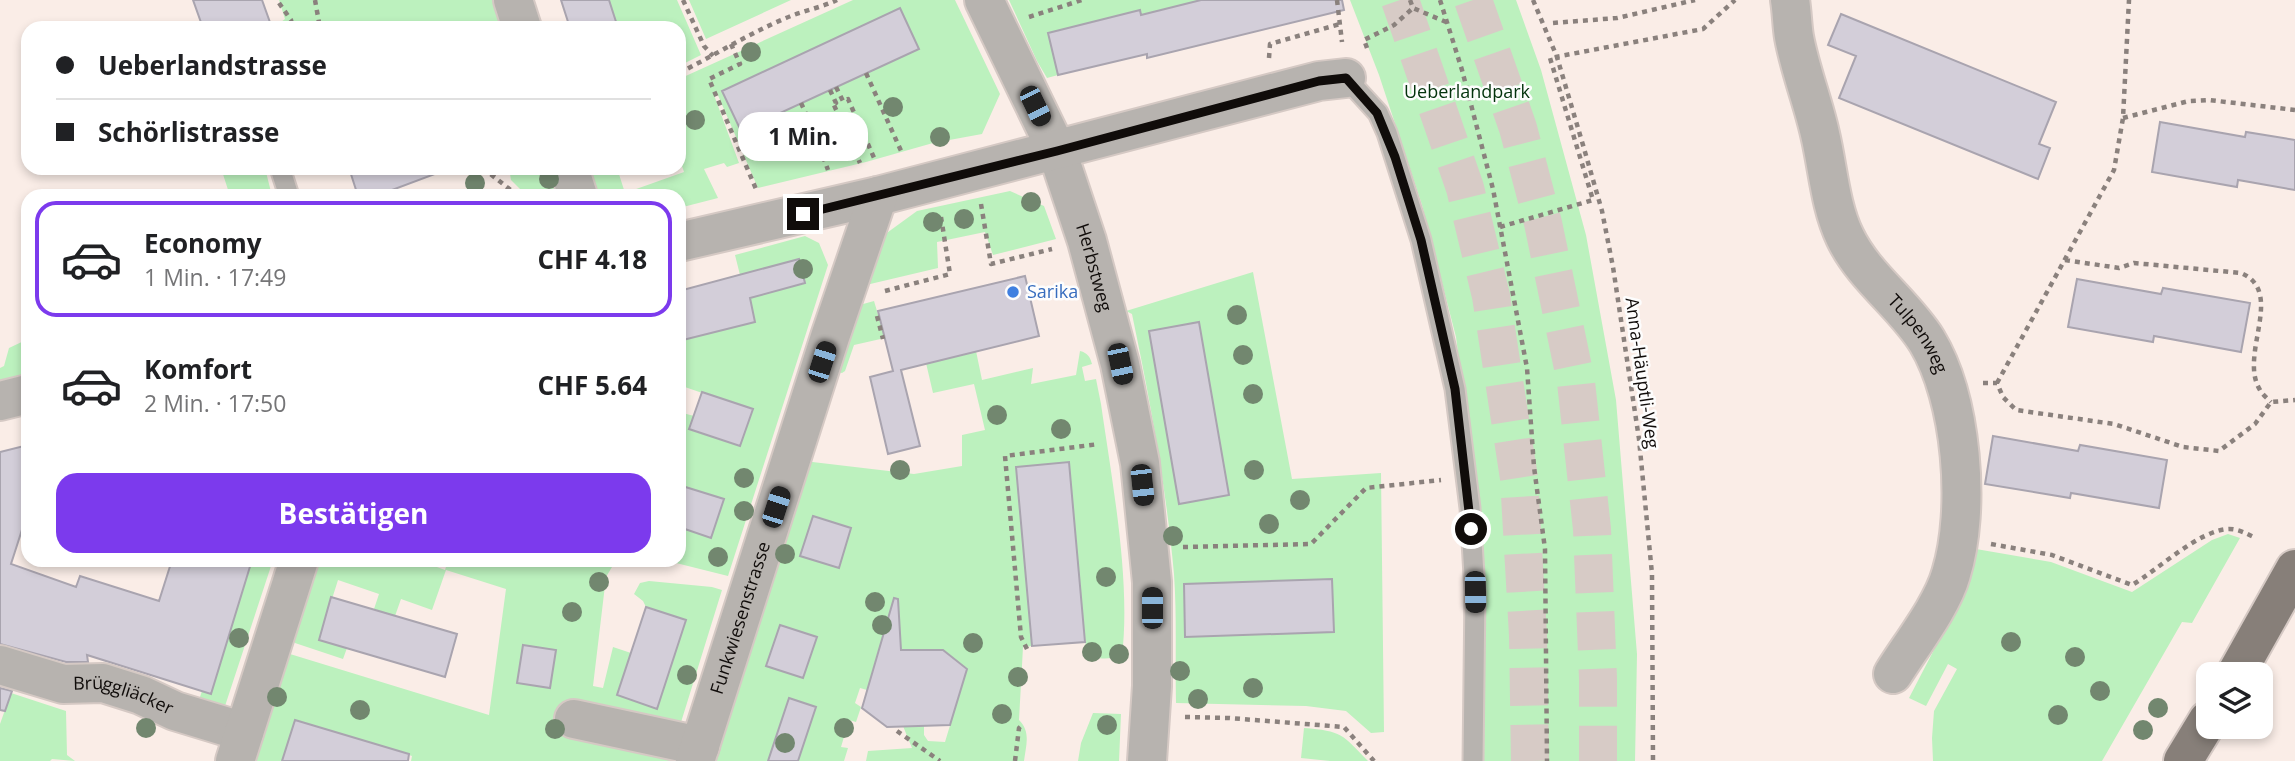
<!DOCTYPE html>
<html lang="de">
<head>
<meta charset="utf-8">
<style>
	body { margin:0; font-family:"Open Sans",sans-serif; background:#f6f6f6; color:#202124; height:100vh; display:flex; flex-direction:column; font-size:26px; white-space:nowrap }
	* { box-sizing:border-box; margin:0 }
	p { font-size:23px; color:#757577 }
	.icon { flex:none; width:38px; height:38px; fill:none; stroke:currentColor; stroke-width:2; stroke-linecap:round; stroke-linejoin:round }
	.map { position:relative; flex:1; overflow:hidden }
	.sheet { position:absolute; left:21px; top:189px; width:665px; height:378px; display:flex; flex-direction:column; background:#fff; border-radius:21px; box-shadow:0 4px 10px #0003 }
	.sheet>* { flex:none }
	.banner { position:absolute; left:21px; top:21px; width:665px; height:154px; border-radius:21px; box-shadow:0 4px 10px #0003; display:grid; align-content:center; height:154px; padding:0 35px; background:#fff }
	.controls { position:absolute; left:2196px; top:662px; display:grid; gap:14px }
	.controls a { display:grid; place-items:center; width:77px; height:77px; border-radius:14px; background:#fff; box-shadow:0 4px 10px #0003; font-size:35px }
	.end { position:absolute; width:32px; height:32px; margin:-16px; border:9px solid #100c0a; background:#fff; box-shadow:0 0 0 4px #fff }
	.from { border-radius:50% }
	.bubble { position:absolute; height:49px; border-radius:21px; background:#fff; box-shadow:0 4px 10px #0003; font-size:23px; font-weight:700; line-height:49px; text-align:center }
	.car { position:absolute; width:21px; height:42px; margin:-21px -10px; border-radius:9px; box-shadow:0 0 5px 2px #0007; background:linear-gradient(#222 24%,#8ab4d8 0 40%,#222 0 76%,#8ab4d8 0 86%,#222 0) }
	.banner b { display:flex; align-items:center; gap:24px; height:66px; font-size:26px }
	.banner b+b { border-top:2px solid #e0e0e0 }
	.banner i { width:18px; height:18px; background:#202124 }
	ul { padding:12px 0 0; list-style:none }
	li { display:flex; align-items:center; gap:21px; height:116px; margin:0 14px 10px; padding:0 21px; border:4px solid transparent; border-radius:21px }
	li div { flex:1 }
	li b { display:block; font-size:26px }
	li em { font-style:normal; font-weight:700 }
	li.on { border-color:#7c3aed }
	li>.icon { width:63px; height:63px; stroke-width:1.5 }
	.button { display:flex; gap:14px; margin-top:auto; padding:14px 35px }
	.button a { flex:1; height:80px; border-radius:21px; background:#7c3aed; color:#fff; font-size:28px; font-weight:700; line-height:80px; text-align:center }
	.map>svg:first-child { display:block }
</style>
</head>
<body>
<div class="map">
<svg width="2295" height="761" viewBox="0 0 2295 761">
	<rect width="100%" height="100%" fill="#faede7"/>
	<path fill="#bcf1be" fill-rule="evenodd" d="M279,0H500L509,28H449L447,24L434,28H273L285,19Z
		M609,0H677L701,55L679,66V28H618Z
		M689,0H791L706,39Z
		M853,0H955L1000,94L982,134L933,143L866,162L758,188L717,93L714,95L739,163L727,167L724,163L704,169L718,198L679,208V196H597L587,168H617L625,193L684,172L679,157V79ZM900,8L918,49L741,131L722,91Z
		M1009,0H1201L1141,15L1140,11L1048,33L1058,75L1047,78L1037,61Z
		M1350,0H1516L1541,70L1586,235L1616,400L1637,654L1635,761H1484L1485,664L1483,549L1456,337L1422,205L1379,75Z
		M221,168H265L272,196H230Z
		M509,168H557L566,196H527L511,180Z
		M1010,191L1044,206L1056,239L993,255L985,232L937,242L938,268L866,285L884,235L917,211Z
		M805,236L819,243L828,265L728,576L664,560H679V412L694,416L690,430L740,446L752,410L679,385V341L755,322L750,298L758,296L740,275L735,255Z
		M1253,272L1292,479L1381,473L1384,732L1371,733L1346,711L1306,706L1176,703C1175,660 1177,617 1174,574C1166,486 1150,400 1132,314L1126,311Z
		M874,301L885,338L854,345L845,371L842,373L837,372L856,306Z
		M28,339V376L0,383V368L4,366L9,348Z
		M976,351L982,380L1033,368L1031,384L1076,375L1080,351C1088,353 1090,357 1092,364L1082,367L1085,381L1096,379L1101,404C1112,481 1131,580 1122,656C1107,659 1097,662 1086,649L1069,463L1017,467L1032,646L1023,647L1019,720C1031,732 1026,745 1024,761H866L868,751L912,748L903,726H924V735L928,741L945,742L967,669L943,650H901L895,638L878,651L867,690L860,688L855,703L861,707L856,722L849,720L841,747L848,748L844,761H708L804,461L914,474L962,466V435L985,430L974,384L933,393L926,363Z
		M2228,534L2240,538L2192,623L2182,622L2102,761H1933L1932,738L1934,711L1957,669L1948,664L1926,706L1909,698L1966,588L1976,549L2051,562L2132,592L2212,540Z
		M252,560H273L225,706H197L202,691L211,693Z
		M316,560H418L445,570L448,560H624L615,562L606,577L593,686L603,688L613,647L631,653L617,695L656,708L686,621L646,607L643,601L634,594L640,583L649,581L712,587L722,590L669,761H411L412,756L327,730L313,761H256L251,757L286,656L290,654L489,715L506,589L446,570L432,610L401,599L395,616L374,609L379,594L338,580L319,640L347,648L343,659L295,643L292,640Z
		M11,693L66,711L67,755L75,761L52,759L50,761H0V724Z
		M1093,713L1121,714L1119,761H1078L1081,743Z
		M1304,728C1342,731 1342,734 1368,761H1330L1301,758Z"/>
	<path fill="#d3ced9" stroke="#a9a4af" stroke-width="2" d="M193,0H262L272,28H203Z
		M561,0H609L618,28H570Z
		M1201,0H1342L1344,10L1147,58V54L1058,75L1048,33L1140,10L1141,15Z
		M900,8L919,49L741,131L722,91Z
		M1841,14L2056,102L2039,144L2050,148L2038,179L1839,98L1856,56L1828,45Z
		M2160,122L2245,137L2246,132L2295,140V190L2238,180L2237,187L2152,172Z
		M349,168H442L443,171L376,196H358Z
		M799,259L805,283L750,298L755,322L679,341V291Z
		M1025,276L1039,336L901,370L920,446L888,454L870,377L893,371L878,311Z
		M2077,279L2161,294L2163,288L2250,303L2241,352L2154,336L2153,342L2068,327Z
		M1199,322L1229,495L1179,504L1149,331Z
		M702,392L753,409L740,446L689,429Z
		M1993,436L2078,451L2080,445L2167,460L2159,508L2071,493L2070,498L1985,484Z
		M28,445V511L11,564L76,587L80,576L159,601L172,560H252L211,694L87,655L88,662H66L0,644V452Z
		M1069,462L1085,642L1032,646L1016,467Z
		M679,485L724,499L711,538L679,527Z
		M813,516L851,528L839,568L800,556Z
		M1332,579L1334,632L1185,637L1184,584Z
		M331,597L457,634L445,677L319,640Z
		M894,598L898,599L901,650H943L967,669L950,725L887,727L862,708Z
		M646,607L686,620L657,709L617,695Z
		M780,625L817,637L803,678L766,666Z
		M523,645L556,650L550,688L517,683Z
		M0,688L12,691L5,711L0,710Z
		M789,698L816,707L798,761H768Z
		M295,720L409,754L408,761H282Z"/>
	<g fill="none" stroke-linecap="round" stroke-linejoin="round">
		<path stroke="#d7cbc6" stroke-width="38" stroke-dasharray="38 19" stroke-linecap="butt" d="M1400,0L1465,188L1491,296L1519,478L1528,635L1530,761
			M1473,0L1518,128L1543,223L1576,382L1592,529L1598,678V761"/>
		<g stroke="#d5c9c4" stroke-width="23">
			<path id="service" d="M1346,78L1378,113L1387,133L1421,240L1455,389L1470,508L1475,592L1473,761
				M280,168L289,196"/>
		</g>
		<g stroke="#d5c9c4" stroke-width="42">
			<g id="minor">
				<path d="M513,0L522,28"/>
				<path id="s1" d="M984,0L1057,151L1087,241L1120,364L1140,463L1152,582V686L1147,761"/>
				<path id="s2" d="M1790,0C1792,12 1792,25 1794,37C1800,70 1813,102 1820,134C1828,168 1830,206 1845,237C1864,277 1904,304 1927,341C1962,399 1971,509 1951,574C1942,606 1911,645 1893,674"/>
				<path d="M569,168L578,196"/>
				<path d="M679,242L878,196L1319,81L1346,78"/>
				<path d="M0,401L28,394"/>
				<path id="s3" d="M0,665L63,684L103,683L141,695L175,711L244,732"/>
				<path d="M574,719L700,746"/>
				<path d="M235,761L299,560"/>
				<path id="s4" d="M695,761L830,337L878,196"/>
			</g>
		</g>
		<g stroke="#d5c9c4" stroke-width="42">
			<path id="primary" d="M2236,674L2295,569
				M2183,761L2208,720"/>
		</g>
		<path stroke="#8a817d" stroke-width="4.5" stroke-dasharray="5 5" stroke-linecap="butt" d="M315,0L320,28
			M683,0L704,46L713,56
			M1337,0L1342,42
			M1410,0L1413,8L1446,22
			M1440,0L1462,70L1493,189L1527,368L1534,467L1545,549L1547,761
			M1533,0L1557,57L1583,145L1602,211L1613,267L1639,439L1652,574L1653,761
			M279,3L291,20L293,28
			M1029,17L1082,0
			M1553,23L1617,18L1695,0
			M731,44L740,64L709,79L756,189
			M1367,48L1364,40L1394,25L1413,8
			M1269,58L1270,44L1340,24
			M679,73C715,55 748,34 786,18C802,11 820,8 837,0
			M866,73L902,153
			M836,87L843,101L848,99L875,160
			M830,90L836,103H833L860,163
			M801,103L807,116L805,119L814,132L828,170
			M2123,118L2189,101L2209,100L2295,110
			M483,168L518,196
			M981,204L991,264L1052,249
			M1500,227L1593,200L1550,58L1703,29L1735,0
			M2065,260L2119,268L2134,263L2241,273C2286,292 2238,355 2260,390C2262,394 2267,398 2271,402
			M885,291L950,274L941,217
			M877,316L883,339
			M1983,383H1997L2003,397L2016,410L2114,424L2183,447L2219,451L2255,424L2271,402L2295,400
			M1997,383L2114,170L2123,118L2129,0
			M1991,544L2052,555L2132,585C2159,569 2199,530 2229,529C2239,529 2247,534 2256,538
			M1183,547L1311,544L1366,488L1441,480
			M1027,649L1021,637L1005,456L1099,444
			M1185,717L1229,718L1344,727L1374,761
			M897,731L940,761
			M1015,761L1019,728L1023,724"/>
		<use href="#service" stroke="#b7b3af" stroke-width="19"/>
		<use href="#minor" stroke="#b7b3af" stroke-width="38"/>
		<use href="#primary" stroke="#877f79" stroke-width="38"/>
	</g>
	<g fill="#72876f">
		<circle cx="751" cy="52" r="10"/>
		<circle cx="893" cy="107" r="10"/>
		<circle cx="695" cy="120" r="10"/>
		<circle cx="830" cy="135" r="10"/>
		<circle cx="940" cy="137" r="10"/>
		<circle cx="549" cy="179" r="10"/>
		<circle cx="475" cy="183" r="10"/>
		<circle cx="1031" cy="202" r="10"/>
		<circle cx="964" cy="219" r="10"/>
		<circle cx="933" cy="222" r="10"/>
		<circle cx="803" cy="269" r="10"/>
		<circle cx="1237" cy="315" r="10"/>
		<circle cx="1243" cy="355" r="10"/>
		<circle cx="1253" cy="394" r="10"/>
		<circle cx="997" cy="415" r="10"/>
		<circle cx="1061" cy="429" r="10"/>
		<circle cx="900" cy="470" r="10"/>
		<circle cx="1254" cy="470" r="10"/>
		<circle cx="744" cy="478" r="10"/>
		<circle cx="1300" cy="500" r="10"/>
		<circle cx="744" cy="511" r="10"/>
		<circle cx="1269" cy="524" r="10"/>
		<circle cx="1173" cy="536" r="10"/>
		<circle cx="785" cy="554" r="10"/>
		<circle cx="718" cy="557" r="10"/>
		<circle cx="1106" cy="577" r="10"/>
		<circle cx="599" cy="582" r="10"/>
		<circle cx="875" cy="602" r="10"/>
		<circle cx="572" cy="612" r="10"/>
		<circle cx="882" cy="625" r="10"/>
		<circle cx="239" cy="638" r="10"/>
		<circle cx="2011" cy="642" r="10"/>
		<circle cx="973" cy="643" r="10"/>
		<circle cx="1092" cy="652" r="10"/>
		<circle cx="1119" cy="654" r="10"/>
		<circle cx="2075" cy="657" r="10"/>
		<circle cx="1180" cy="671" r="10"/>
		<circle cx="687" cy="675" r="10"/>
		<circle cx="1018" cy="677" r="10"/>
		<circle cx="1253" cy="688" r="10"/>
		<circle cx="2100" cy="691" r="10"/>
		<circle cx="277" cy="697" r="10"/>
		<circle cx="1198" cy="699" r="10"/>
		<circle cx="2158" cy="708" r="10"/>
		<circle cx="360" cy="710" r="10"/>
		<circle cx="1002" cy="714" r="10"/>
		<circle cx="2058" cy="715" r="10"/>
		<circle cx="1107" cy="725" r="10"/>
		<circle cx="146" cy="728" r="10"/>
		<circle cx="844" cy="728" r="10"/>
		<circle cx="555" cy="729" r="10"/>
		<circle cx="2143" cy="730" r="10"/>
		<circle cx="785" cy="743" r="10"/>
	</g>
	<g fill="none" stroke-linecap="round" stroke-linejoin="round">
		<path stroke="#100c0a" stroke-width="9" d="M803,214L1057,151L1319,81L1346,78L1377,113L1395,157L1421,240L1455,389L1471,529"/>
	</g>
	<circle fill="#3f7fe0" stroke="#fdfdfd" stroke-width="2.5" cx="1013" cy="292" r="7"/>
	<g text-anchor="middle" stroke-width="5" stroke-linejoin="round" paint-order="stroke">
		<g font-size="18" fill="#03330c" stroke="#fdfdfd">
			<text x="1467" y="98">Ueberlandpark</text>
		</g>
		<g font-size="18" fill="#100c0a" stroke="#fdfdfd">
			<text dy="6" stroke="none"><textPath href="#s1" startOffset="290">Herbstweg</textPath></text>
			<text dy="6" stroke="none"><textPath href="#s2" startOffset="366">Tulpenweg</textPath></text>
			<text transform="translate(1642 373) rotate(82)" y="6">Anna-Häuptli-Weg</text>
			<text dy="6" stroke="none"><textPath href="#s4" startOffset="150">Funkwiesenstrasse</textPath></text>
			<text dy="6" stroke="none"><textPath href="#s3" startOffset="128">Brüggliäcker</textPath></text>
		</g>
		<g font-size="18" fill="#366cbe" stroke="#fdfdfd" text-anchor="start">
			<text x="1027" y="298">Sarika</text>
		</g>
	</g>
</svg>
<div class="controls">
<a><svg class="icon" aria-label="layers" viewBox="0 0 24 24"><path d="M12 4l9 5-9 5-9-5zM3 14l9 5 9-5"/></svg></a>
</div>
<i class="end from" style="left:1471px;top:529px"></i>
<i class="end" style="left:803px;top:214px"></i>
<div class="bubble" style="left:738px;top:112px;width:130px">1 Min.</div>
<i class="car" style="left:1035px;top:106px;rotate:154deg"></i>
<i class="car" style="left:822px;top:362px;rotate:18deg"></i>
<i class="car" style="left:1120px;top:364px;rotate:168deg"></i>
<i class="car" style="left:1142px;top:485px;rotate:174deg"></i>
<i class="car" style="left:776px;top:507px;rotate:18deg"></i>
<i class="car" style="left:1475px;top:592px;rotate:179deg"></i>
<i class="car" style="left:1152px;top:608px;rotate:0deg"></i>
<div class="banner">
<b><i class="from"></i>Ueberlandstrasse</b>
<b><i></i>Schörlistrasse</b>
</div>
<section class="sheet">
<ul>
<li class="on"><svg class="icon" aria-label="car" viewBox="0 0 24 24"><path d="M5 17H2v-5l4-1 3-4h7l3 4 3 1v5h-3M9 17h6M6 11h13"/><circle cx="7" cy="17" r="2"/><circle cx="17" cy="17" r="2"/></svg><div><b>Economy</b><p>1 Min. · 17:49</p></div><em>CHF 4.18</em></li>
<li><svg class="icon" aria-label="car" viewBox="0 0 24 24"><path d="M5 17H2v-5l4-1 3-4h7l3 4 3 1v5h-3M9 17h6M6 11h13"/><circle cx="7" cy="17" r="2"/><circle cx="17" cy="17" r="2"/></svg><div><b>Komfort</b><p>2 Min. · 17:50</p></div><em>CHF 5.64</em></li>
</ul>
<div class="button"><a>Bestätigen</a></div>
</section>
</div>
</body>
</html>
